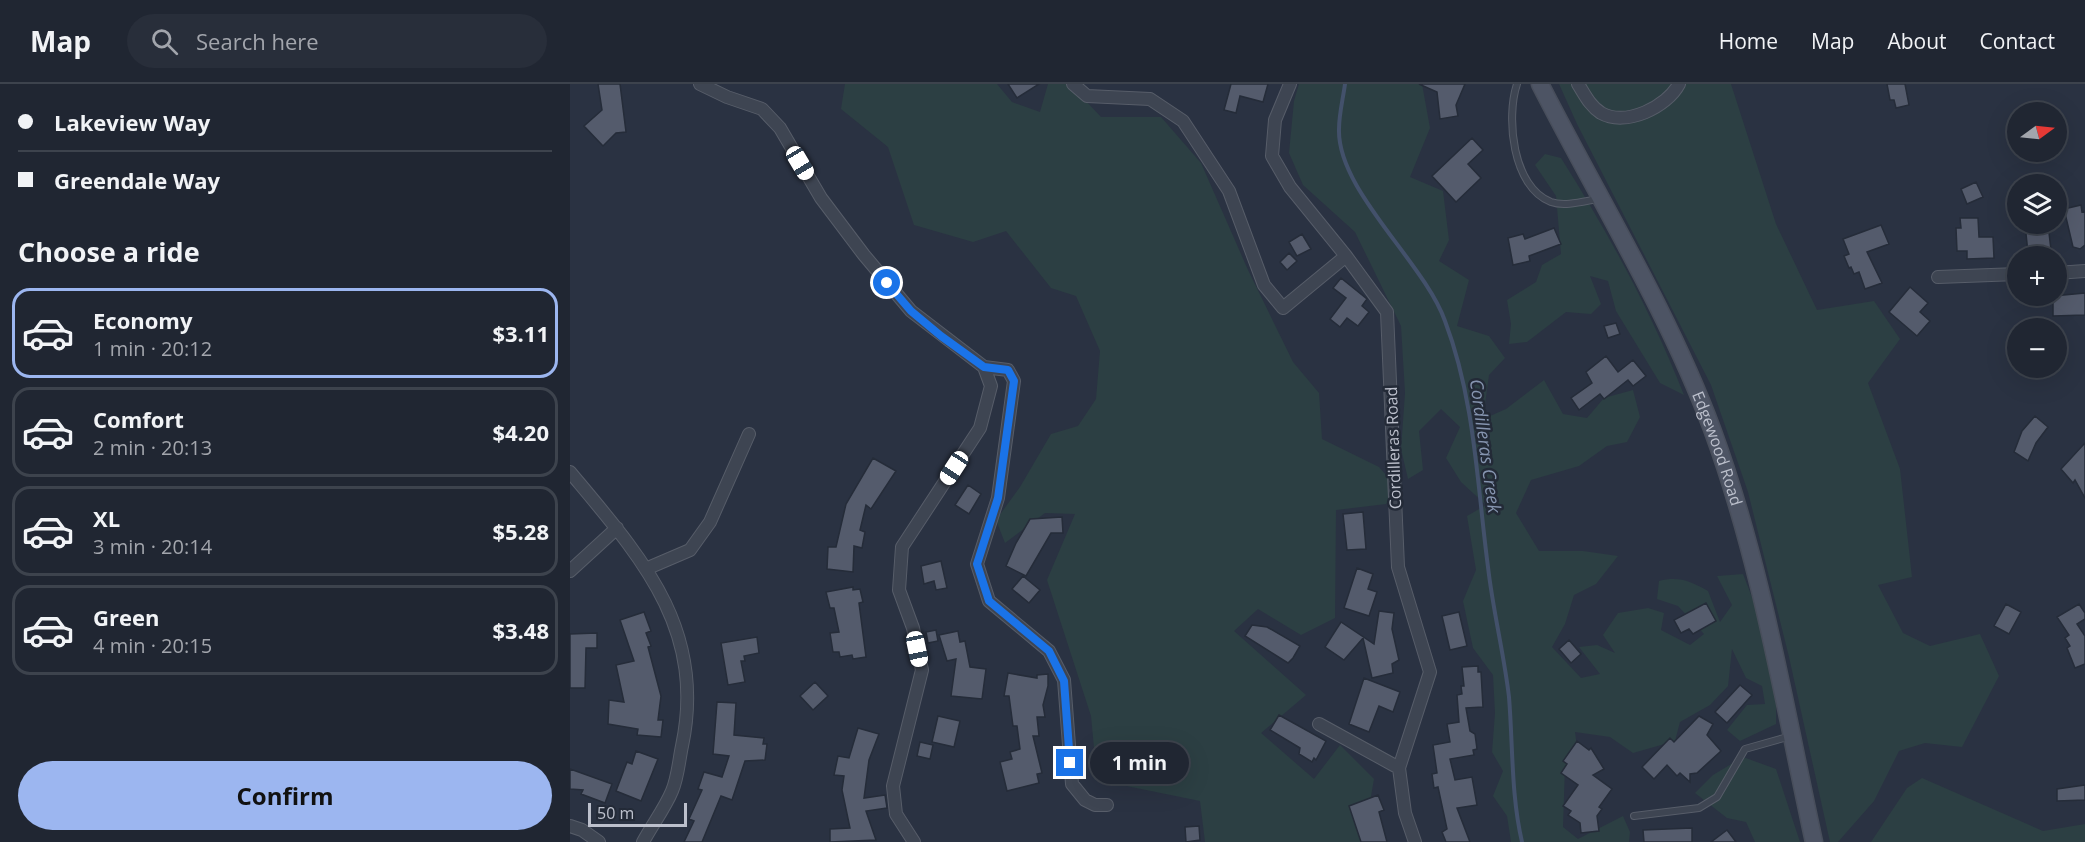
<!DOCTYPE html>
<html lang="en">
<head>
<meta charset="utf-8">
<style>
	body { margin:0; font-family:"Open Sans",sans-serif; background:#282e3a; color:#f1f3f6; height:100vh; display:flex; flex-direction:column; font-size:22px; white-space:nowrap }
	* { box-sizing:border-box; margin:0 }
	p { font-size:20px; color:#a2a5ac }
	.icon { flex:none; width:33px; height:33px; fill:none; stroke:currentColor; stroke-width:2; stroke-linecap:round; stroke-linejoin:round }
	.map { position:relative; flex:1; overflow:hidden }
	.side { display:flex; flex-direction:column; background:#202632; width:570px }
	.side>* { flex:none }
	.banner { display:grid; align-content:center; height:132px; padding:0 18px; background:#202632 }
	.needle { width:39px; rotate:75deg }
	.tools { position:absolute; left:1437px; top:18px; display:grid; gap:12px }
	.tools a { display:grid; place-items:center; width:60px; height:60px; border-radius:50%; background:#202632; box-shadow:0 6px 24px #0002,0 0 0 2px #3d434d; font-size:30px }
	.scale { position:absolute; left:18px; bottom:15px; width:99px; box-sizing:border-box; padding-left:6px; border:3px solid #bcc0cc; border-top:0; font-size:16px; line-height:21px; white-space:nowrap; color:#bcc0cc; -webkit-text-stroke:4px #232a37; paint-order:stroke }
	.end { position:absolute; width:27px; height:27px; margin:-14px; border:8px solid #1a73e8; background:#fff; box-shadow:0 0 0 3px #fff }
	.from { border-radius:50% }
	.bubble { position:absolute; height:42px; border-radius:21px; background:#202632; box-shadow:0 6px 24px #0002,0 0 0 2px #3d434d; font-size:20px; font-weight:700; line-height:42px; text-align:center }
	.car { position:absolute; width:18px; height:36px; margin:-18px -9px; border-radius:8px; box-shadow:0 0 4px 2px #0007; background:linear-gradient(#fff 24%,#345 0 40%,#fff 0 76%,#345 0 86%,#fff 0) }
	.banner b { display:flex; align-items:center; gap:21px; height:57px; font-size:22px }
	.banner b+b { border-top:2px solid #3d434d }
	.banner i { width:15px; height:15px; background:#f1f3f6 }
	ul { padding:0; list-style:none }
	li { display:flex; align-items:center; gap:18px; height:90px; margin:0 12px 9px; padding:0 6px; border:3px solid #3d434d; border-radius:18px }
	li div { flex:1 }
	li b { display:block; font-size:22px }
	li em { font-style:normal; font-weight:700 }
	li.active { border-color:#9cb6f0 }
	li>.icon { width:54px; height:54px; stroke-width:1.5 }
	h2 { padding:0 18px; font-size:27px; line-height:72px }
	.cta { display:flex; gap:12px; margin-top:auto; padding:12px 18px }
	.cta a { flex:1; height:69px; border-radius:36px; background:#9cb6f0; color:#111; font-size:24px; font-weight:700; line-height:69px; text-align:center }
	header { display:flex; align-items:center; gap:36px; box-sizing:border-box; height:84px; padding:0 30px; background:#202632; border-bottom:2px solid #3d434d }
	header strong { font-size:28px }
	nav { display:flex; gap:33px; margin-inline-start:auto; font-size:21px }
	.search { width:420px; height:54px; background:#282e3a; display:flex; align-items:center; gap:15px; box-sizing:border-box; padding:0 21px; border-radius:33px; color:#a2a5ac; font-size:22px }
	main { display:flex; flex:1; min-height:0 }
	.map>svg:first-child { display:block }
</style>
</head>
<body>
<header>
<strong>Map</strong>
<div class="search"><svg class="icon" aria-label="search" viewBox="0 0 24 24"><circle cx="10" cy="10" r="6"/><path d="M15 15l6 6"/></svg>Search here</div>
<nav><a>Home</a><a>Map</a><a>About</a><a>Contact</a></nav>
</header>
<main>
<section class="side">
<div class="banner">
<b><i class="from"></i>Lakeview Way</b>
<b><i></i>Greendale Way</b>
</div>
<h2>Choose a ride</h2>
<ul>
<li class="active"><svg class="icon" aria-label="car" viewBox="0 0 24 24"><path d="M5 17H2v-5l4-1 3-4h7l3 4 3 1v5h-3M9 17h6M6 11h13"/><circle cx="7" cy="17" r="2"/><circle cx="17" cy="17" r="2"/></svg><div><b>Economy</b><p>1 min · 20:12</p></div><em>$3.11</em></li>
<li><svg class="icon" aria-label="car" viewBox="0 0 24 24"><path d="M5 17H2v-5l4-1 3-4h7l3 4 3 1v5h-3M9 17h6M6 11h13"/><circle cx="7" cy="17" r="2"/><circle cx="17" cy="17" r="2"/></svg><div><b>Comfort</b><p>2 min · 20:13</p></div><em>$4.20</em></li>
<li><svg class="icon" aria-label="car" viewBox="0 0 24 24"><path d="M5 17H2v-5l4-1 3-4h7l3 4 3 1v5h-3M9 17h6M6 11h13"/><circle cx="7" cy="17" r="2"/><circle cx="17" cy="17" r="2"/></svg><div><b>XL</b><p>3 min · 20:14</p></div><em>$5.28</em></li>
<li><svg class="icon" aria-label="car" viewBox="0 0 24 24"><path d="M5 17H2v-5l4-1 3-4h7l3 4 3 1v5h-3M9 17h6M6 11h13"/><circle cx="7" cy="17" r="2"/><circle cx="17" cy="17" r="2"/></svg><div><b>Green</b><p>4 min · 20:15</p></div><em>$3.48</em></li>
</ul>
<div class="cta"><a>Confirm</a></div>
</section>
<div class="map">
<svg width="1515" height="758" viewBox="0 0 1515 758">
	<rect width="100%" height="100%" fill="#2a3242"/>
	<path fill="#2c3f43" d="M275,0H427L442,18L470,28L478,0H500L531,33H591L631,79L678,186L723,278L749,309L752,355L809,383L828,405L816,420L766,426L765,534L731,551L688,525L664,547L736,611L691,649L744,695L770,661L804,695L793,758H635L630,717L527,696L521,632L477,496L505,430L475,429L435,459L426,436L450,403L481,350L508,342L526,315L530,267L506,212L481,204L436,147L403,158L344,141L318,63L271,25Z
		M729,0H852L860,44L840,93L873,107L879,156L869,177L899,196L887,242L919,252L935,274L919,291L913,335L936,325L974,296L993,330L1017,334L1034,314L1063,306L1070,333L1057,358L1037,362L1009,382L961,396L946,429L969,467H1013L1048,472L1026,500L1004,511L995,540L982,563L1011,594L1030,590L1009,563L1027,561L1045,569L1033,551L1048,529L1078,524L1094,529L1091,546L1120,561L1134,550L1108,522L1087,515L1089,497C1109,492 1120,497 1138,507L1150,538L1162,521L1147,492L1173,490L1187,526L1206,603V640L1170,657L1157,646L1177,621L1195,620L1192,602L1176,594L1162,565L1158,602L1140,621L1110,638L1105,657L1063,669L1040,653L1005,648L1008,670L995,682L993,743L1008,755L1053,732L1060,748L1059,758H941L937,732L923,712L933,687L922,668L925,629L923,591L903,564L893,517L906,486L897,432L916,421L891,398L876,374L890,343L871,325L849,347L853,386L838,395L831,365L835,309L831,242L785,148L733,101L719,69L724,17Z
		M989,0H1161L1206,140L1247,226L1304,217L1330,255L1298,299L1330,385L1342,493L1308,501L1333,549L1360,562L1410,550L1429,592L1392,663L1355,659L1329,667L1304,717L1268,758H1260L1219,573L1178,408L1141,301L1007,40Z
		M975,70L991,74C1039,150 1081,227 1114,311L1090,299L1046,227L1038,197L1020,192L1031,220L1021,230L996,228L957,258L939,260L941,240L937,216L966,198L972,181L991,170L986,112L965,81Z
		M1173,673L1206,685L1230,758H1185L1176,738L1157,734L1125,709L1143,691Z
		M1352,694L1473,747L1515,740V758H1301L1337,704Z"/>
	<g fill="none" stroke-linecap="round" stroke-linejoin="round">
		<path stroke="#43516b" stroke-width="4" d="M775,0C773,15 769,30 769,45C767,106 854,178 875,237C905,316 907,400 918,483C923,527 934,570 939,613C943,662 941,711 952,758"/>
	</g>
	<path fill="#545b6c" stroke="#252c39" stroke-width="1.5" d="M28,0H50L56,48L46,49L33,62L14,42L32,26Z
		M438,0H469L447,14Z
		M661,0H698L693,18L670,12L666,29L654,26Z
		M849,0H895L886,21L888,32L870,35L867,8Z
		M1317,0H1335L1339,21L1326,24L1324,16H1320Z
		M902,54L913,66L898,80L911,94L886,118L862,92Z
		M1406,98L1413,113L1397,120L1391,105Z
		M1511,121L1512,128L1515,127V161L1510,165L1503,163L1494,125Z
		M1390,134H1408L1409,153H1423L1424,174L1397,175V167H1387L1386,144H1391Z
		M1455,140H1478L1481,166L1458,169Z
		M1311,141L1319,160L1297,168L1312,199L1295,205L1289,188L1284,190L1281,183L1279,184L1274,172L1279,170L1273,155Z
		M984,144L991,160L959,172L960,177L943,181L938,154L953,150L955,155Z
		M732,150L741,165L727,172L719,158Z
		M719,169L727,177L717,186L710,178Z
		M771,194L797,215L792,222L799,228L788,242L777,234L770,243L760,235L776,214L763,204Z
		M1340,203L1358,219L1350,228L1360,237L1347,252L1319,228Z
		M1515,209V231L1483,232V212Z
		M1046,239L1050,250L1038,254L1034,242Z
		M1036,272L1048,288L1063,276L1076,292L1063,302L1058,296L1034,315L1030,310L1009,326L1001,314L1022,299L1016,288Z
		M1465,332L1478,343L1466,359L1458,377L1444,368L1452,347Z
		M1515,359V414L1505,396L1503,399L1491,385Z
		M303,374L326,387L301,425L296,421L290,446L295,448L292,464L284,462L283,488L257,485L258,463H266L276,420Z
		M398,401L411,410L399,430L385,421Z
		M793,428L796,465L777,466L773,430Z
		M492,433L493,449H481L456,492L436,482L446,459L460,435Z
		M371,477L377,504L366,506L364,497L354,500L351,482Z
		M787,484L803,490L798,505L807,508L799,532L774,524Z
		M453,492L470,506L459,519L442,505Z
		M283,503V506L290,505L293,518L289,519L296,573L283,575L282,571L270,573L269,568H263L260,549L269,548L264,524H260L256,508Z
		M1136,519L1146,537L1123,550L1119,545L1111,549L1104,536Z
		M1436,520L1451,528L1439,550L1424,542Z
		M1509,520L1515,529V535L1507,540L1515,552V580L1505,584L1497,564L1500,562L1495,554L1499,551L1487,533Z
		M809,527L824,529L822,545L829,576L822,580L823,589L802,594L793,554L774,576L755,563L771,538L804,560Z
		M74,528L81,547L76,549L81,562L78,563L91,612L88,636H93L91,653L67,651L68,645L38,640L39,616L54,618L46,581L64,577L50,536Z
		M889,528L897,562L880,566L872,532Z
		M682,541L697,543L730,562L723,574L718,579L675,552Z
		M366,546L368,557L358,559L356,548Z
		M388,547L390,558L395,557L400,583L416,585L412,615L381,612L386,575L377,577L369,551Z
		M27,549V564H16L15,604H0V550Z
		M187,553L189,569L174,572L175,577H171L175,598L158,601L151,559Z
		M999,556L1011,570L1001,579L989,565Z
		M908,582V588H911L913,623L896,624L900,647L905,650L907,665L903,666L904,671L880,675L885,696L902,693L907,721L887,724L900,758H876L872,748L877,745L868,703L864,704L862,690L867,689L863,661L880,658L877,640L889,638L887,611L892,610L891,602H894L892,583Z
		M438,589L467,594V591L478,590V602L473,621L475,633H467L469,652H463L472,689L467,690L469,699L437,707L430,678L442,675L440,668L450,665L447,642H443L439,612H434Z
		M794,594L830,608L823,628L809,622L799,648L779,640Z
		M245,598L258,612L243,626L230,612Z
		M1170,601L1182,611L1157,639L1145,628Z
		M147,618L166,619L164,651L194,654L193,660H197L195,676L175,677L162,716L151,712L132,758H114L124,737L119,735L132,706L128,705L134,688L152,693L159,672L143,670Z
		M709,631L756,657L746,676L744,674L742,678L729,670L730,664L700,646Z
		M368,632L390,637L384,663L362,658Z
		M1129,632L1143,640L1137,651L1151,667L1127,689L1120,690V698L1110,689L1107,692L1097,681L1084,695L1072,683L1100,654L1104,658Z
		M288,644L309,650L299,676L294,714L315,711L317,724L296,727L306,756L260,758V745L280,744L272,706L274,692L264,691L268,672L279,674Z
		M1007,657L1019,666L1021,664L1034,685L1023,691L1042,705L1029,723L1032,725L1027,732L1029,747L1011,749L1010,739L998,731L1001,727L993,722L1008,701L991,689L997,680L993,677Z
		M350,658L363,661L360,675L347,672Z
		M66,667L88,675L71,717L46,707L57,678L62,680Z
		M0,685L42,700L35,719L11,710L13,706L0,705Z
		M1515,701V716L1487,717V705Z
		M808,711L814,726L809,728L817,758H791L779,722Z
		M629,742L630,756L616,758L615,743Z
		M1122,744V758H1074L1073,746Z
		M1157,746L1166,758H1141Z"/>
	<g fill="none" stroke-linecap="round" stroke-linejoin="round">
		<g stroke="#575d69" stroke-width="8">
			<path id="service" d="M947,0C936,33 942,103 981,118C995,123 1015,117 1028,115
				M1064,732L1129,724L1147,713L1175,665L1221,652"/>
		</g>
		<g stroke="#575d69" stroke-width="14">
			<path id="minor" d="M130,0L157,13L192,25L210,44L251,114L294,171L341,227L414,283L421,302L410,344L332,463L329,506L343,544L352,586L323,702L326,730L344,758
				M503,0L517,12L580,15L613,37L659,107L694,201L713,224L776,172
				M720,0L705,36L702,72L720,103L776,172L817,228L828,483L860,588L829,684L835,729L845,758
				M1008,0C1015,11 1020,22 1031,29C1056,43 1097,23 1109,0
				M1486,189L1515,187
				M1368,193L1448,190
				M414,283L438,286L444,297L428,414L407,480L419,517L479,567L494,596L502,700L515,716L525,721H537
				M0,388C70,472 137,544 112,662C109,676 108,693 102,707C95,724 82,741 73,758
				M78,484L120,466L140,438L179,350
				M0,487L47,444
				M749,640L829,684
				M0,742L12,746L29,758"/>
		</g>
		<g stroke="#484e5b" stroke-width="19">
			<g id="secondary">
				<path id="s1" d="M970,0C1028,114 1097,225 1142,345C1191,478 1214,620 1244,758"/>
			</g>
		</g>
		<use href="#service" stroke="#3e4552" stroke-width="6"/>
		<use href="#minor" stroke="#3e4552" stroke-width="12"/>
		<use href="#secondary" stroke="#4d5464" stroke-width="16"/>
	</g>
	<g fill="none" stroke-linecap="round" stroke-linejoin="round">
		<path stroke="#1a73e8" stroke-width="8" d="M317,199L341,227L371,252L414,283L438,286L444,297L428,414L407,480L419,517L479,567L494,597L500,679"/>
	</g>
	<g text-anchor="middle" stroke-width="5" stroke-linejoin="round" paint-order="stroke">
		<g font-size="16" fill="#bcc0cc" stroke="#232a37">
			<text transform="translate(823 364) rotate(-92)" y="6">Cordilleras Road</text>
			<text dy="6" stroke="none"><textPath href="#s1" startOffset="406">Edgewood Road</textPath></text>
		</g>
		<g font-size="18" font-style="italic" fill="#8695b0" stroke="#232a37">
			<text transform="translate(915 362) rotate(82)" y="6">Cordilleras Creek</text>
		</g>
	</g>
</svg>
<div class="tools">
<a><svg class="needle" viewBox="-14 -14 28 28"><path d="M0-13l5 13h-10z" fill="#e53935"/><path d="M0 13l5-13h-10z" fill="#a2a5ac"/></svg></a>
<a><svg class="icon" aria-label="layers" viewBox="0 0 24 24"><path d="M12 4l9 5-9 5-9-5zM3 14l9 5 9-5"/></svg></a>
<a>+</a>
<a>−</a>
</div>
<div class="scale">50 m</div>
<i class="end from" style="left:317px;top:199px"></i>
<i class="end" style="left:500px;top:679px"></i>
<div class="bubble" style="left:520px;top:658px;width:99px">1 min</div>
<i class="car" style="left:230px;top:79px;rotate:149deg"></i>
<i class="car" style="left:384px;top:384px;rotate:213deg"></i>
<i class="car" style="left:347px;top:565px;rotate:168deg"></i>
</div>
</main>
</body>
</html>
